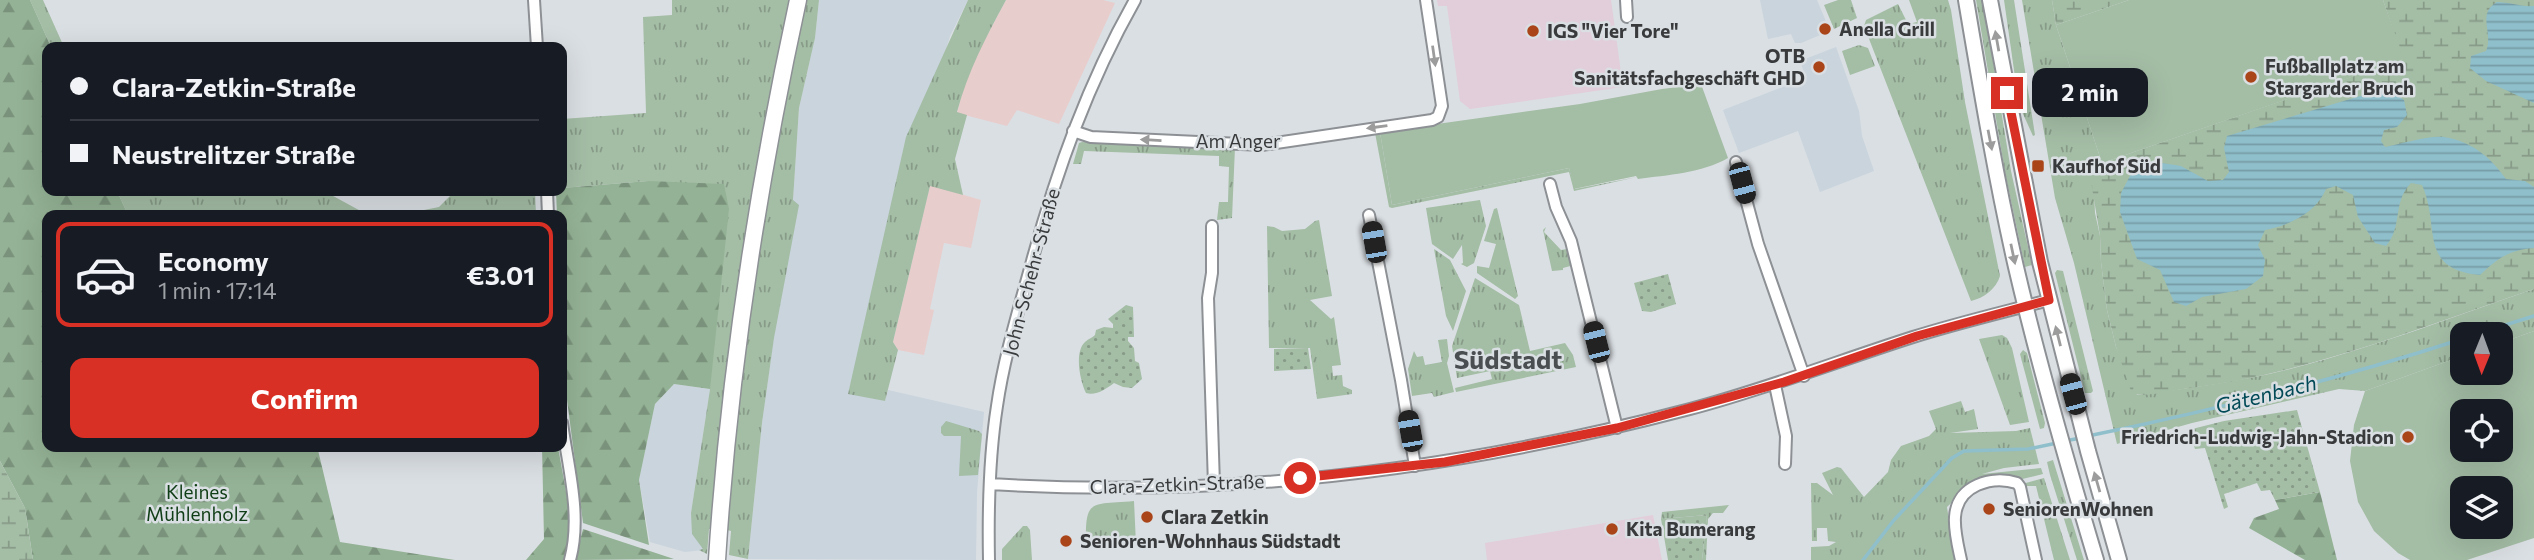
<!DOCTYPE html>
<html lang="en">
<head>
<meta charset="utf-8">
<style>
	body { margin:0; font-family:Commissioner,sans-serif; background:#20242c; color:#f1f3f6; height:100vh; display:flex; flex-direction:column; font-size:26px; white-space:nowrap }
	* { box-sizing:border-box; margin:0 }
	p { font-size:23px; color:#9ea1a6 }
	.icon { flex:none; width:38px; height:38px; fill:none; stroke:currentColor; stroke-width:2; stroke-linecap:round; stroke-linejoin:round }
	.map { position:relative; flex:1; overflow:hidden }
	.drawer { position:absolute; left:42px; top:210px; width:525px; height:242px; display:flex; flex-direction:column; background:#171b24; border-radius:14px; box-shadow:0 7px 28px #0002 }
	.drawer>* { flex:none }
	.guide { position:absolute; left:42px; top:42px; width:525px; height:154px; border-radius:14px; box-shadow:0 7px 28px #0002; display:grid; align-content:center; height:154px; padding:0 28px; background:#171b24 }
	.needle { width:46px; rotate:181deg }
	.tools { position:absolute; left:2450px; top:322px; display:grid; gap:14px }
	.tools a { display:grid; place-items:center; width:63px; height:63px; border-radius:14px; background:#171b24; box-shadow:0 7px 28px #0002; font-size:35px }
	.end { position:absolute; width:32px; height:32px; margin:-16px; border:9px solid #d93025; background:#fff; box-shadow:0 0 0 4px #fff }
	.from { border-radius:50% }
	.bubble { position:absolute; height:49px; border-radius:14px; background:#171b24; box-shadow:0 7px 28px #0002; font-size:23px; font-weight:700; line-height:49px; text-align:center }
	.car { position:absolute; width:21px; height:42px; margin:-21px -10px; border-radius:9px; box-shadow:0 0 5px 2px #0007; background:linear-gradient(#222 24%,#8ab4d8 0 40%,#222 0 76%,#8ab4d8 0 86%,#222 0) }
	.guide b { display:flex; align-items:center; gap:24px; height:66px; font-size:26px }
	.guide b+b { border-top:2px solid #363941 }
	.guide i { width:18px; height:18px; background:#f1f3f6 }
	ul { padding:12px 0 0; list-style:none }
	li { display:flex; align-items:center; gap:21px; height:105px; margin:0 14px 10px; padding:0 14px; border:4px solid #363941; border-radius:14px }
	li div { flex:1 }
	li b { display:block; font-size:26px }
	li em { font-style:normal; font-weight:700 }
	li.current { border-color:#d93025 }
	li>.icon { width:63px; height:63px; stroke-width:1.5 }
	.primary-button { display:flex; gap:14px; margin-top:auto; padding:14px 28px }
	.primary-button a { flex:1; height:80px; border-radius:14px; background:#d93025; color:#fff; font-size:28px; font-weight:700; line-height:80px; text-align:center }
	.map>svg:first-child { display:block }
</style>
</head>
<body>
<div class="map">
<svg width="2534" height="560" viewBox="0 0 2534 560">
	<defs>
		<pattern id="grass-tufts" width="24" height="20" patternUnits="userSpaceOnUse" patternTransform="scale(1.75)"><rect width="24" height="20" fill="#a4bda5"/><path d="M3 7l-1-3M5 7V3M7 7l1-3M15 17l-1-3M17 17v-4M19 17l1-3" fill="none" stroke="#879b88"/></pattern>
		<pattern id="forest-firs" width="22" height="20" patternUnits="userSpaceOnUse" patternTransform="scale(1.75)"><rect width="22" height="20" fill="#94b295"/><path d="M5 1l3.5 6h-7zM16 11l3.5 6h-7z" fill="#7a927b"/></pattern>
		<pattern id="wetland-marsh" width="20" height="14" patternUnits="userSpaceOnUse" patternTransform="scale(1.75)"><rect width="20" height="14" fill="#a4bda5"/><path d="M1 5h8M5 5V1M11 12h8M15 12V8" fill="none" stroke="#879b88"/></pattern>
		<pattern id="park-dots" width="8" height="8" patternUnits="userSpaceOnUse" patternTransform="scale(1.75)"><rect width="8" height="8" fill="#a4bda5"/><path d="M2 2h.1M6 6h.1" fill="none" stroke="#879b88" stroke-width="1.8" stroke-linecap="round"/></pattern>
		<pattern id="water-rules" width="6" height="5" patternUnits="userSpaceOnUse" patternTransform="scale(1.75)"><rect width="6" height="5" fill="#8fbfcb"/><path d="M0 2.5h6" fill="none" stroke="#769ca6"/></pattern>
	</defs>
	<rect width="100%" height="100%" fill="#dadfe3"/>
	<path fill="#c9d4dd" d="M819,0H968L950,36L848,393L885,401L888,390L984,412L977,492L976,560L748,559L762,423L793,200L799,108L815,38Z
		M1760,0H1817L1830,31L1801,43H1795L1791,34L1768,39Z
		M1836,47L1859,111L1862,136L1874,171L1820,192L1798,131L1739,153L1723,110L1806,78L1800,61Z
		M674,384L710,389L691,513L703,550L685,552L650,542L639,480L655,404Z"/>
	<path fill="#e8cdcd" d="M1006,0H1103L1115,3L1059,124L1017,110L1007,126L957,113L965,82L975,58Z
		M930,185L981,200L971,248L944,243L930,309L934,310L924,355L898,350L893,342Z"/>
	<path fill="#e2cddb" d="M1437,0H1611L1623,87L1470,109L1460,101L1447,6H1438Z
		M1653,515L1662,560H1487L1485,543Z"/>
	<path fill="url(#grass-tufts)" d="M30,0H43L64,47H51Z
		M672,0H790L712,529H709L707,554L699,550L703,549L692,534L691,513L710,389L648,181L562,188V119L646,113L643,17L672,15Z
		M805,0H819L815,38L799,108L793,200L799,205L774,338L762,423L748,559L729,555L731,531L727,530C736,419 748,308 766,198C778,132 792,66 805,0Z
		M968,0H1006C986,37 968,71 957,112L967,115L955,159L963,195L930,186L893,342L898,350L885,401L848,394L906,137Z
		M1838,0H1851L1857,18L1834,29L1824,5Z
		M1909,0H1948L1951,10L1965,102L2000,276C1996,289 1984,298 1971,301L1864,26L1866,20L1898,4L1908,24L1917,22Z
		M1976,0H1983L2011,171L2032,265L2025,267L2005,172Z
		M2004,0H2014L2035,135L2033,136L2019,105Z
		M2022,0H2052L2056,25L2102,163L2093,171L2095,213L2100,236L2101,262L2107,310L2116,347L2137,395C2188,388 2239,382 2290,369C2372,348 2453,317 2534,289V331L2501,343V334H2462V356L2365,391L2339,389L2192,423L2117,444L2074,263L2055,198Z
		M1859,45L1868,48L1875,66L1850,75L1842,51Z
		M1380,132L1392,205L1569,168L1575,189L1637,177L1574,191L1569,172L1392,208L1389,207L1375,133Z
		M1082,142L1235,147L1232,218L1217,220L1219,202H1228L1229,167L1219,166V156L1084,151L1081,164H1073L1079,143Z
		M117,191H324L368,215L388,212L395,215H128Z
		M455,191H535L536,215H399L439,207Z
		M1480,200L1486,226L1474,263L1467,267L1461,264L1463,263L1462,245L1453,259L1432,244L1426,208Z
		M1497,208L1518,296L1515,299L1477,273V266L1489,268L1496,244L1484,241L1494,209Z
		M1319,220L1332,296L1310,300L1331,319L1334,317L1341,365L1332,366L1333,376L1342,375L1343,386L1352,390V394L1317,399L1310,348H1269L1267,226L1274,227L1282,231L1305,229L1315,221Z
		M1546,227L1544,232L1561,250L1567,249L1574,265L1563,268V270L1552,271L1543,230Z
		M1434,249L1450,260L1466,291L1453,331L1446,316Z
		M2057,270L2063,271L2093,391L2091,393H2085L2055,273Z
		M1475,278L1519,305L1530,351L1565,343L1573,355L1576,367L1456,392L1455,388L1492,379L1490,371L1457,378L1452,346Z
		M2002,335L2007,338L2012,348L2029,422L2010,425L1979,339Z
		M1447,339L1449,356L1447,363L1454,392L1434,397L1432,393L1412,396L1408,369L1414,351L1417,357L1423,356L1425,365L1442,362L1438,340Z
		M2023,350L2027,353L2045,423L2044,428L2040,429L2020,354Z
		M1961,401L1965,412L1974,409L1978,429L1950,433L2016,431L2030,428L2039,464L2004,468L1982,474L2041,468L2043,474L2018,480L2000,475L1974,481L1947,507L1955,560H1811V547L1829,546L1836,542L1828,541L1827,528H1817V541H1812L1811,483H1817L1833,495L1822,473L1837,467L1841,468L1864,497L1888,472L1891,460L1901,446L1929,436L1936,429L1929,411Z
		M946,421L979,431L982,434L978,475L959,476L961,436H944L941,433V427Z
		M2053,460L2084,560H2077L2050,475L2047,462Z
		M2044,478L2070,560H2054L2036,486H2024L2022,484Z
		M1134,501L1136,544L1086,547C1085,498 1089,505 1134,501Z
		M1729,505L1723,513H1713L1708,519L1706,560H1702L1707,515L1661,519L1662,512Z
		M1023,526H1027L1030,530L1032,560H1002V549Z"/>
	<path fill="url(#forest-firs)" d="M0,0H30L51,47H47V191H117L128,215H47V446H317L340,542L455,560H33L25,508L0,461Z
		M648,181L724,184L729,209L710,389L674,384L655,404L639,480L649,545L583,523L562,361V215H557L556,191H562V188Z
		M542,446H558C563,481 577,526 564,560H526L544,539Z
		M2320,492L2337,560H2305L2249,528L2254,518L2279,509L2275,500Z
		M583,529L674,559L575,560Z"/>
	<path fill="url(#wetland-marsh)" d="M2052,0H2129L2056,25Z
		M2383,0H2534V289C2422,327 2309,373 2190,388C2173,390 2150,397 2132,394L2116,347L2107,310L2101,262L2100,236L2091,181L2093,171L2102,163L2403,59Z
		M0,461L25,508L33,560H0Z"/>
	<path fill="url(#park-dots)" d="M1668,274L1676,304L1651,312L1642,311L1634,283Z
		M1126,305L1133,307L1134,337H1128V341L1134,348L1135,361L1139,363L1142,379L1132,388L1123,387L1114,383C1106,389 1096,396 1086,393C1080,381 1074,352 1085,342C1088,339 1092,338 1095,335L1096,330L1104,327L1113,328V324L1108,319Z
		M1308,348L1311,369L1274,371V349Z
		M2297,410L2320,492L2275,500L2270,490L2261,491L2257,483L2224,494L2228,507L2224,509L2205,448L2195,449L2188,430L2224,421Z
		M1707,515L1702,560H1668L1661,519Z"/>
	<path fill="#a4bda5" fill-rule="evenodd" d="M2129,0H2383L2404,59L2102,163L2056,25Z
		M1701,84L1728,158C1702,173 1667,175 1638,179L1636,176L1574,189L1569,168L1392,205L1380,132L1580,104L1662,89Z
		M2534,331V538L2467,560H2410L2398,553L2374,531L2358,502L2350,461L2354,425L2365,391L2462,356V373H2501V343ZM2462,411H2501V450H2462ZM2462,488H2501V527H2462Z"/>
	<path fill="url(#water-rules)" d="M2497,2C2510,2 2520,7 2534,6V103L2486,81L2470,68L2471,56L2486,51C2494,33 2476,14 2497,2Z
		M2377,91H2391L2404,100L2407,115L2397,127L2384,130L2381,141L2385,147C2401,144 2429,135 2444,137C2473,142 2490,157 2506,179L2525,181L2534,187V248C2509,250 2498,258 2480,275C2417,269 2441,227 2422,185L2411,183C2392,202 2403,227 2386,246L2375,243L2358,217L2353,195L2336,186L2326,189C2316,213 2290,225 2265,230L2258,245L2265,260L2263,276L2246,289L2202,297L2186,306L2174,302L2160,270L2137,259L2120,212L2121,193L2131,174L2156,162L2181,166L2208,181L2223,180L2229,172L2224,148L2227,136Z"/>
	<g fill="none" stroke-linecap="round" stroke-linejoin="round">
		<path stroke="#8fbfcb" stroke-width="3.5" d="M2477,334L2534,316
			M2088,436C2215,410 2339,379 2462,339
			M2064,441L2081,438
			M1863,560L1894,520L1952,458L1964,451L2028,449L2057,443"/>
		<g stroke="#8d9195" stroke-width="14">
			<path id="street" d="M534,0L537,47
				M1626,0L1627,17
				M1073,131L1091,137L1262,145L1432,120L1438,117L1442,106L1426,0
				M1736,162L1758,244L1804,376
				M1550,184L1556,207L1571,241L1617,428
				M547,191L548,215
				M1369,215L1401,380L1415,466
				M1212,226V273L1208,298L1214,485
				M1775,385L1786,436L1785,464
				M562,423C568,467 582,516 570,560
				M990,484C1225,499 1462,469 1690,409C1766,389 1838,361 1913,337C1957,323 2004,312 2049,300
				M989,560C988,509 989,457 997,406C1004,357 1019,309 1032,261C1057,170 1088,83 1135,0
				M1961,560C1958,546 1954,531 1955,517C1957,485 1992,475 2017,483L2020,487L2036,560"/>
		</g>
		<g stroke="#8d9195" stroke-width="18">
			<path id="secondary" d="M1966,0C1981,89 1996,179 2016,267C2039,366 2067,463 2096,560
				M1990,0L2040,262L2088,451L2119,560"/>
		</g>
		<g stroke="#8d9195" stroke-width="19">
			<path id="primary" d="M717,560C729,372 758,184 798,0"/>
		</g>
		<use href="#street" stroke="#fff" stroke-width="10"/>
		<use href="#secondary" stroke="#fff" stroke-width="14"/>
		<use href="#primary" stroke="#fff" stroke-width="16"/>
	</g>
	<defs><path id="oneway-solid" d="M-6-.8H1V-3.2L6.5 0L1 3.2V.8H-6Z" transform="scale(1.75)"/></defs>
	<g fill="#9c9c9d">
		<use href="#oneway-solid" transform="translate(1997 41) rotate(-100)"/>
		<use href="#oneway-solid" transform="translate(1434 56) rotate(82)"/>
		<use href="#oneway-solid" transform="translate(1377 127) rotate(172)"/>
		<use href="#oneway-solid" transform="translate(1151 140) rotate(-177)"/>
		<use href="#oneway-solid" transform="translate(1990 140) rotate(79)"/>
		<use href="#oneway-solid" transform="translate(2013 254) rotate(78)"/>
		<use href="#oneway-solid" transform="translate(2058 336) rotate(-104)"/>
		<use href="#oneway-solid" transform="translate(2097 482) rotate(-106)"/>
	</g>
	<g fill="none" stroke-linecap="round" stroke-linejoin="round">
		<path stroke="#d93025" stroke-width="9" d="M1300,478L1445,462L1617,428L1784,382L1917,336L2049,300L2007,93"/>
	</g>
	<g fill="#aa4419" stroke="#dadfe3" stroke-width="2.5">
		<circle cx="1825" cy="29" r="7"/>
		<circle cx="1533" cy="31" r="7"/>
		<circle cx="1819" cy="67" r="7"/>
		<circle cx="2251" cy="77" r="7"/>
		<rect x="2031" y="159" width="14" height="14" rx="3.5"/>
		<circle cx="2408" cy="437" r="7"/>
		<circle cx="1989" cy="509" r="7"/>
		<circle cx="1147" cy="517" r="7"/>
		<circle cx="1612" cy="529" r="7"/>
		<circle cx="1066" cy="541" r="7"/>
	</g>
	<g text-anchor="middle" stroke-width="5" stroke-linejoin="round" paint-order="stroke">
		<g font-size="19" font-weight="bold" fill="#383a3b" stroke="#dadfe3" text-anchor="start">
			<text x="1839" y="36">Anella Grill</text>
			<text x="1547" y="38">IGS "Vier Tore"</text>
			<text x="1805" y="63" text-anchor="end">OTB<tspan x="1805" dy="22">Sanitätsfachgeschäft GHD</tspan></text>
			<text x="2265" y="73">Fußballplatz am<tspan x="2265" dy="22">Stargarder Bruch</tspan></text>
			<text x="2052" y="173">Kaufhof Süd</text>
			<text x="2394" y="444" text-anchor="end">Friedrich-Ludwig-Jahn-Stadion</text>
			<text x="2003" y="516">SeniorenWohnen</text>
			<text x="1161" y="524">Clara Zetkin</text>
			<text x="1626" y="536">Kita Bumerang</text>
			<text x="1080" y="548">Senioren-Wohnhaus Südstadt</text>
		</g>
		<g font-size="19" fill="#383a3b" stroke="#dadfe3">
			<text x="1238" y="148">Am Anger</text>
			<text transform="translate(1031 272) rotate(-75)" y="7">John-Schehr-Straße</text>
			<text transform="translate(1177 484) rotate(-2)" y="7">Clara-Zetkin-Straße</text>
		</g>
		<g font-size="19" fill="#0f3d15" stroke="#dadfe3">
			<text x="197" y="499">Kleines<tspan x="197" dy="22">Mühlenholz</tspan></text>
		</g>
		<g font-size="21" font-style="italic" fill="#004956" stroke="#dadfe3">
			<text transform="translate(2266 395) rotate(-14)" y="7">Gätenbach</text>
		</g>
		<g font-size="26" font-weight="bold" fill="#4a4e51" stroke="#dadfe3">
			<text x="1508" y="369">Südstadt</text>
		</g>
	</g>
</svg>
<div class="tools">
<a><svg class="needle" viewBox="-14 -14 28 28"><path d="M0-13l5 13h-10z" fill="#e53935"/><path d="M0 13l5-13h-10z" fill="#9ea1a6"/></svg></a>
<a><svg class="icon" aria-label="locate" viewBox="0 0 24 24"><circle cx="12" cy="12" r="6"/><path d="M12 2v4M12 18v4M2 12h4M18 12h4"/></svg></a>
<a><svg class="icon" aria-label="layers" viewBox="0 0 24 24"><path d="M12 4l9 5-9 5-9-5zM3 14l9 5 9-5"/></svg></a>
</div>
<i class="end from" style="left:1300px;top:478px"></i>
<i class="end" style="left:2007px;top:93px"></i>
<div class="bubble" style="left:2032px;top:68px;width:116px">2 min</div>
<i class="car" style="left:1742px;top:183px;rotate:165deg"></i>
<i class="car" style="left:1374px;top:242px;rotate:350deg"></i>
<i class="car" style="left:1596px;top:342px;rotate:346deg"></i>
<i class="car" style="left:2073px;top:394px;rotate:345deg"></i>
<i class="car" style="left:1410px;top:431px;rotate:350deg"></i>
<div class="guide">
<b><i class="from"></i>Clara-Zetkin-Straße</b>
<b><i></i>Neustrelitzer Straße</b>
</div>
<section class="drawer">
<ul>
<li class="current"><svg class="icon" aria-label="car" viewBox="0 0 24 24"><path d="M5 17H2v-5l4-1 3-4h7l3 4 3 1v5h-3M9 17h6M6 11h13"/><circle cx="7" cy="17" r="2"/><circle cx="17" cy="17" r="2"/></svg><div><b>Economy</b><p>1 min · 17:14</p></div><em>€3.01</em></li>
</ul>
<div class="primary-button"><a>Confirm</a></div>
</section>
</div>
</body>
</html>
